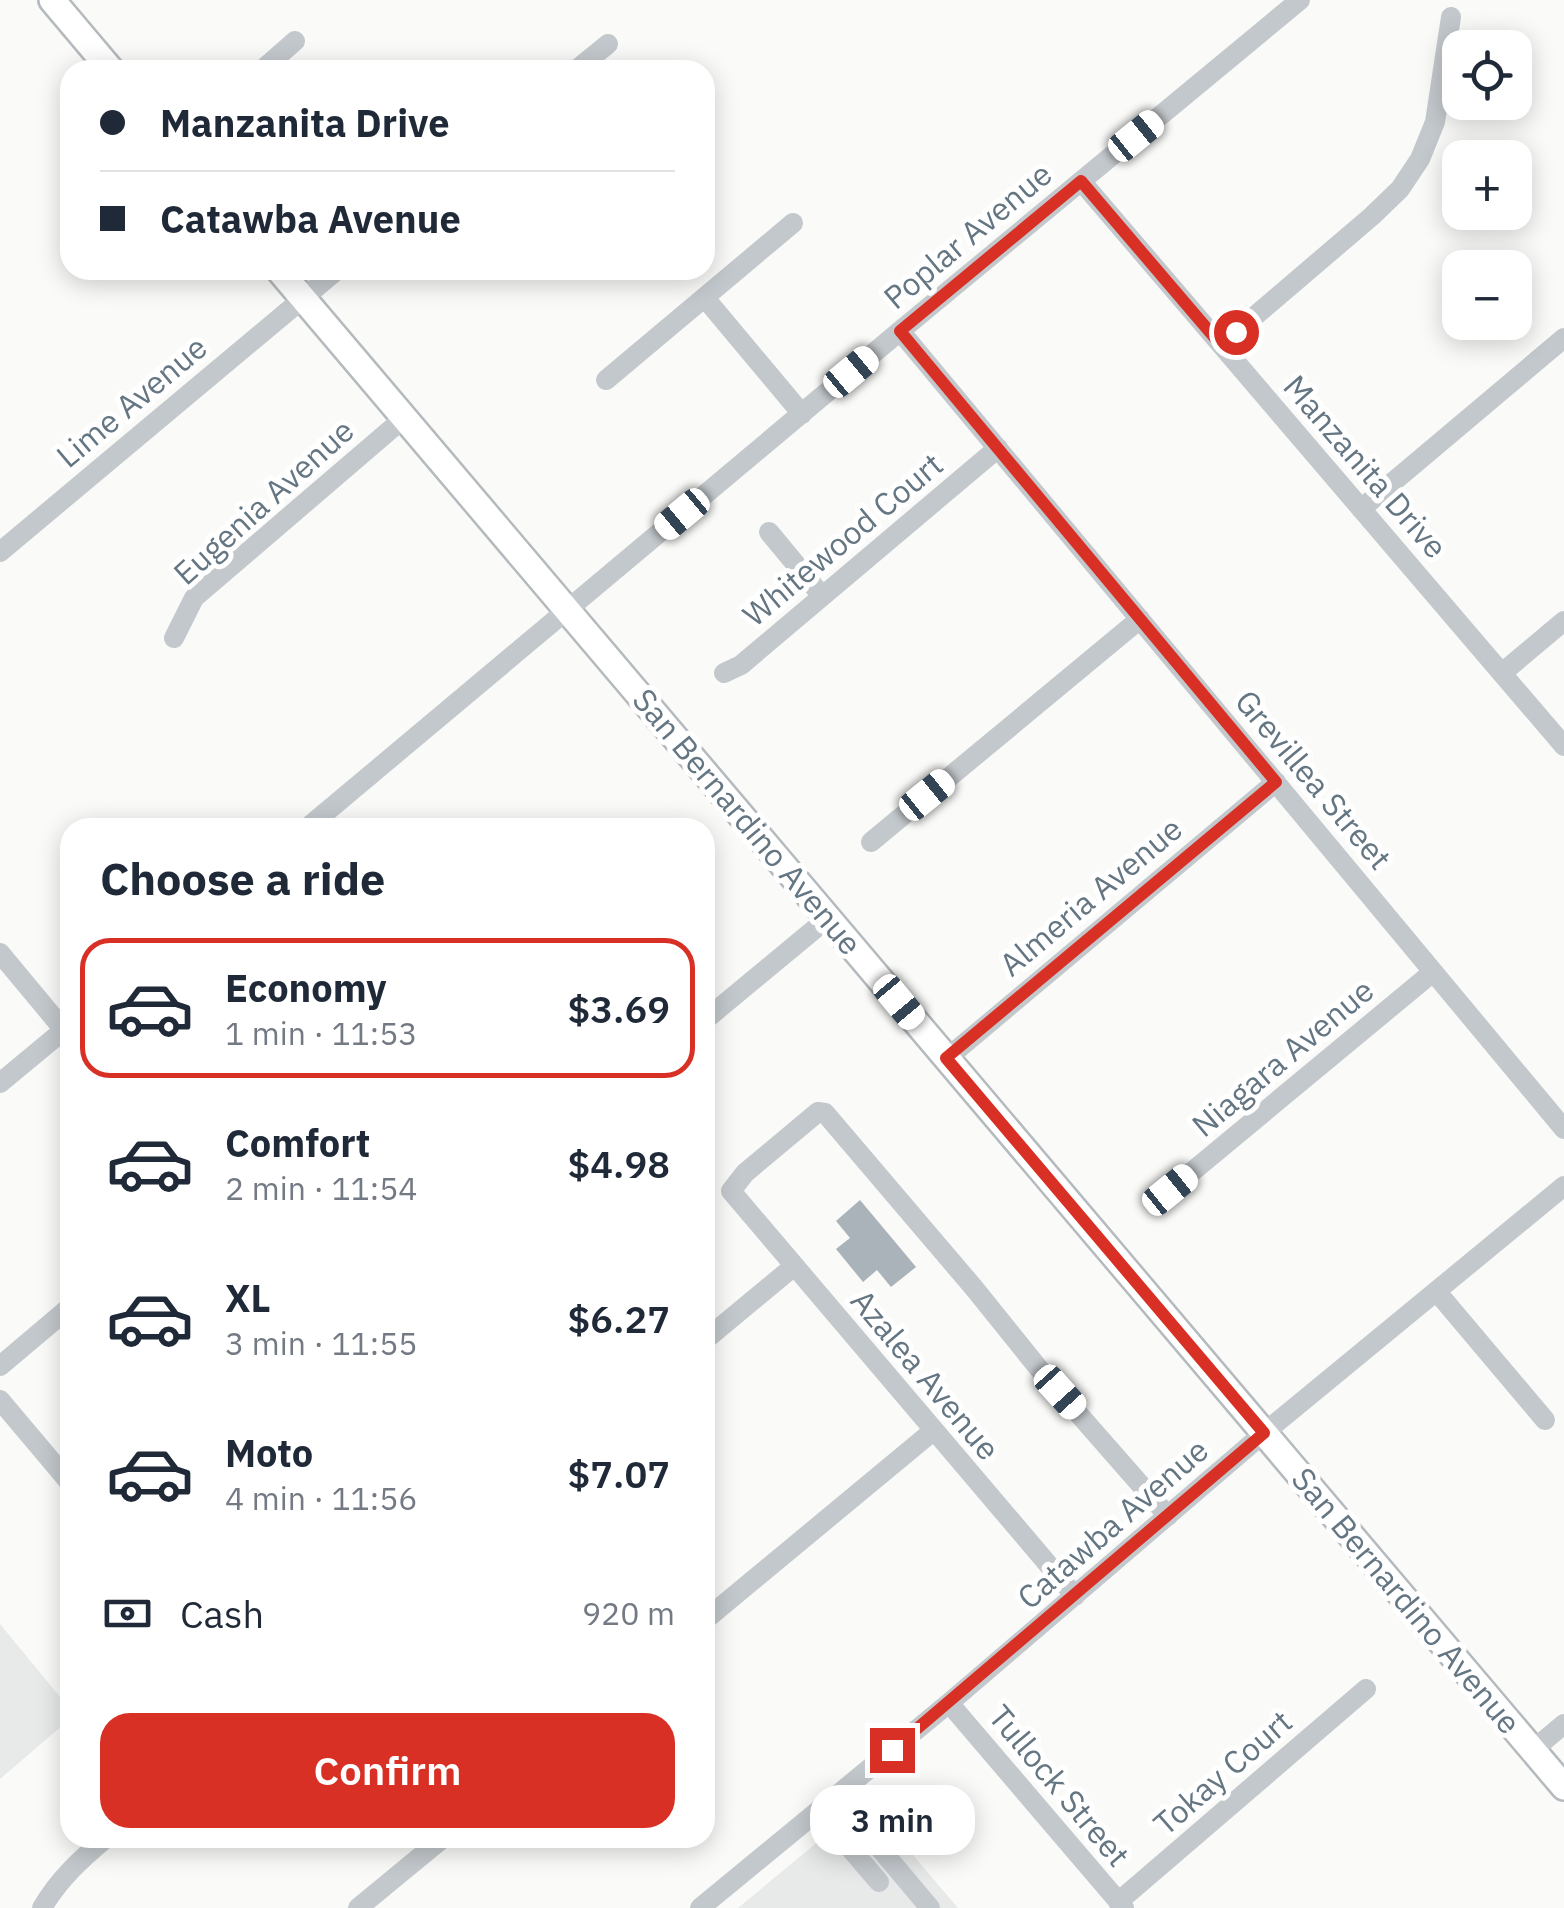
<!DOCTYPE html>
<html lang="en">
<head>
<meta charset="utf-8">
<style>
	body { margin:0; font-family:"IBM Plex Sans",sans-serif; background:#f6f6f7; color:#1f2937; height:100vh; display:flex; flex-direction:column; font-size:38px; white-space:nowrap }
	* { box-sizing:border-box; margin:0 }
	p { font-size:32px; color:#747a83 }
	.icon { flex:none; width:55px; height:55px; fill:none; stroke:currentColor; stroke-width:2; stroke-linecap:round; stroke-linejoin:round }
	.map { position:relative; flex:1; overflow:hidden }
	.panel { position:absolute; left:60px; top:818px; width:655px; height:1030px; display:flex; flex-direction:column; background:#fff; border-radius:30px; box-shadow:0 5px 25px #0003 }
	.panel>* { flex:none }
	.guide { position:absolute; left:60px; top:60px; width:655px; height:220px; border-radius:30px; box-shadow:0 5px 25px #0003; display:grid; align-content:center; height:220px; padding:0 40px; background:#fff }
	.tools { position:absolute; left:1442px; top:30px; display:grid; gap:20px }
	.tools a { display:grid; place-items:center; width:90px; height:90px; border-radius:20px; background:#fff; box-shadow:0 5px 25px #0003; font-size:50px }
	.end { position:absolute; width:45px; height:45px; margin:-22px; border:12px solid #d93025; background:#fff; box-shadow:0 0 0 5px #fff }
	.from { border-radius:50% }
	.bubble { position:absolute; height:70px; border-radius:30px; background:#fff; box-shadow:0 5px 25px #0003; font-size:32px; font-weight:600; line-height:70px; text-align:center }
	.car { position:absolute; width:30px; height:60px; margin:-30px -15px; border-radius:12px; box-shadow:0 0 8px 2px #0007; background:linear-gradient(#fff 24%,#345 0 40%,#fff 0 76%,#345 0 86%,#fff 0) }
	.guide b { display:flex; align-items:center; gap:35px; height:95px; font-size:38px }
	.guide b+b { border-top:2px solid #e0e1e3 }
	.guide i { width:25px; height:25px; background:#1f2937 }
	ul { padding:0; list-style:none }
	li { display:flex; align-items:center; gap:30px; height:140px; margin:0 20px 15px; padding:0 20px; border:5px solid transparent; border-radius:30px }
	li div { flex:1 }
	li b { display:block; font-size:38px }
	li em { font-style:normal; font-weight:600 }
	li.current { border-color:#d93025 }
	li>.icon { width:90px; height:90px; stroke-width:1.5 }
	h2 { padding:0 40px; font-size:45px; line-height:120px }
	.pay { display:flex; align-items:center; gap:25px; height:110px; padding:0 40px; font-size:38px }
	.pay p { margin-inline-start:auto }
	.cta { display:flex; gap:20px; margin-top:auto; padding:20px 40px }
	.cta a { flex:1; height:115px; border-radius:30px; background:#d93025; color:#fff; font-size:40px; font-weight:600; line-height:115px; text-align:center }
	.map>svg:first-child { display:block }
</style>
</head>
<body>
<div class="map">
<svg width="1564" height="1908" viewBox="0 0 1564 1908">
	<rect width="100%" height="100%" fill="#fafaf8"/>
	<path fill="#e8e9e9" d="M0,1624L70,1709V1719L0,1779Z
		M867,1801L958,1908H738Z"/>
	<path fill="#aab3b9" d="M860,1200L916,1267L891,1287L877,1270L863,1282L836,1249L850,1238L836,1221Z"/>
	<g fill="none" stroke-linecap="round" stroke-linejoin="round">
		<g stroke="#b5babe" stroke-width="30">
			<path id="major" d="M52,0L111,70
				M279,270L1564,1787"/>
		</g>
		<path stroke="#c3c8cc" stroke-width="20" d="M262,70L295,41
			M576,70L608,44
			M1081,181L1564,746
			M705,298L802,414
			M900,331L1564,1129
			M1221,345L1372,216L1400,189L1420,159L1435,122L1451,17
			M606,380L793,223
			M1361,509L1564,338
			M769,532L822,596
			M0,552L337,270
			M174,638L194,598L404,418
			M724,673L741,665L998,448
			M1502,673L1564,621
			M307,828L900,331L1300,0
			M871,842L1140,619
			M0,953L64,1030
			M705,1020L828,918
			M946,1059L1276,782
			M0,1083L70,1025
			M1170,1190L1433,972
			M1437,1292L1545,1420
			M705,1340L793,1267
			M0,1366L70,1307
			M0,1400L70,1483
			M1075,1596L731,1191L745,1173L818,1112L825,1113L974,1288L1040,1370L1168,1516
			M705,1620L933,1431
			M949,1703L1124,1908
			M1533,1750L1564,1724
			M836,1796L930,1908
			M849,1847L879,1882
			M1118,1902L1366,1689
			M42,1908C59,1879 81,1859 106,1838
			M358,1908L443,1838
			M700,1908L949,1703L1264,1433L1564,1186"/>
		<use href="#major" stroke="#fff" stroke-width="25"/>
	</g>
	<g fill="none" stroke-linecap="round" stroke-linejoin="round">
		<path stroke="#d93025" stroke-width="12" d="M892,1750L1264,1433L946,1058L1276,782L900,331L1081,181L1221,345L1236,332"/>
	</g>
	<g text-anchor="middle" stroke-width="10" stroke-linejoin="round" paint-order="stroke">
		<g font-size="32" fill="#657683" stroke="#fff">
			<text transform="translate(968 236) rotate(-40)" y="11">Poplar Avenue</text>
			<text transform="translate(132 402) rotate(-40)" y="11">Lime Avenue</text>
			<text transform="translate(1365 467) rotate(49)" y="11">Manzanita Drive</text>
			<text transform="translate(264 502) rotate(-42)" y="11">Eugenia Avenue</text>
			<text transform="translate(843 540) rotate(-40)" y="11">Whitewood Court</text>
			<text transform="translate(1313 780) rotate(50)" y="11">Grevillea Street</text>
			<text transform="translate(747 822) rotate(50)" y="11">San Bernardino Avenue</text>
			<text transform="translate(1091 897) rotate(-40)" y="11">Almeria Avenue</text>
			<text transform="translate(1283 1058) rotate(-40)" y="11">Niagara Avenue</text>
			<text transform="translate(925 1375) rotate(50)" y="11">Azalea Avenue</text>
			<text transform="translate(1113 1524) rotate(-41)" y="11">Catawba Avenue</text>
			<text transform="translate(1406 1601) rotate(50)" y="11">San Bernardino Avenue</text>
			<text transform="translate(1223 1773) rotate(-41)" y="11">Tokay Court</text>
			<text transform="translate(1059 1786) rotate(50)" y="11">Tullock Street</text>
		</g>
	</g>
</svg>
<div class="tools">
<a><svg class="icon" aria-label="locate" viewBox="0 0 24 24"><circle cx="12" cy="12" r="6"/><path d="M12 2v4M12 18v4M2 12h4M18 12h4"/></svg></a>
<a>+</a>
<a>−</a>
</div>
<i class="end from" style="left:1236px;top:332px"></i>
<i class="end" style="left:892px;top:1750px"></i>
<div class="bubble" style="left:810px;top:1785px;width:165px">3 min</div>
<i class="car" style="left:1136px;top:136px;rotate:51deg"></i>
<i class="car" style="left:851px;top:372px;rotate:50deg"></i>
<i class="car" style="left:682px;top:514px;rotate:230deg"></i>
<i class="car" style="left:927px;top:795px;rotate:51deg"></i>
<i class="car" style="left:899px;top:1002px;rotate:140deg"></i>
<i class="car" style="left:1170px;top:1190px;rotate:51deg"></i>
<i class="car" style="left:1060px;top:1392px;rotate:138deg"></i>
<div class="guide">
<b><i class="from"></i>Manzanita Drive</b>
<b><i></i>Catawba Avenue</b>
</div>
<section class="panel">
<h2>Choose a ride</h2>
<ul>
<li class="current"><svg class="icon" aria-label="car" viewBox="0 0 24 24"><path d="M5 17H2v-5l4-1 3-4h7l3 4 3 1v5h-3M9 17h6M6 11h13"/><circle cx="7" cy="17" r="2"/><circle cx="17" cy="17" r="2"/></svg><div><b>Economy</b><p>1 min · 11:53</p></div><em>$3.69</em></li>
<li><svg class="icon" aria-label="car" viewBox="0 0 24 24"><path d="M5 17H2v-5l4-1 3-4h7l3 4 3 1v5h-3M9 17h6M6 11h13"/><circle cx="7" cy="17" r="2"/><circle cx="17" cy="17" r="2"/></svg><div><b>Comfort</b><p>2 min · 11:54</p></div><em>$4.98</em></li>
<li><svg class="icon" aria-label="car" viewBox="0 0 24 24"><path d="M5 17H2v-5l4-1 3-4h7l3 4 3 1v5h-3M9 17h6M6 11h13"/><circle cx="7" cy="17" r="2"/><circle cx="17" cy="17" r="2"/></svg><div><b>XL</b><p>3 min · 11:55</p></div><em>$6.27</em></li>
<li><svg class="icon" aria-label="car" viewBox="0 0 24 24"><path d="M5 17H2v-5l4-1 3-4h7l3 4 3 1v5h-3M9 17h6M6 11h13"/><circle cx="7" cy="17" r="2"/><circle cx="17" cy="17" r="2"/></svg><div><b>Moto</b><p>4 min · 11:56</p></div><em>$7.07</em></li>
</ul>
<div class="pay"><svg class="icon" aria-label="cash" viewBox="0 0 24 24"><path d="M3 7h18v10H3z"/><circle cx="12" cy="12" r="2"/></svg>Cash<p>920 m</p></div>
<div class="cta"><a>Confirm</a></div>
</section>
</div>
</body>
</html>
